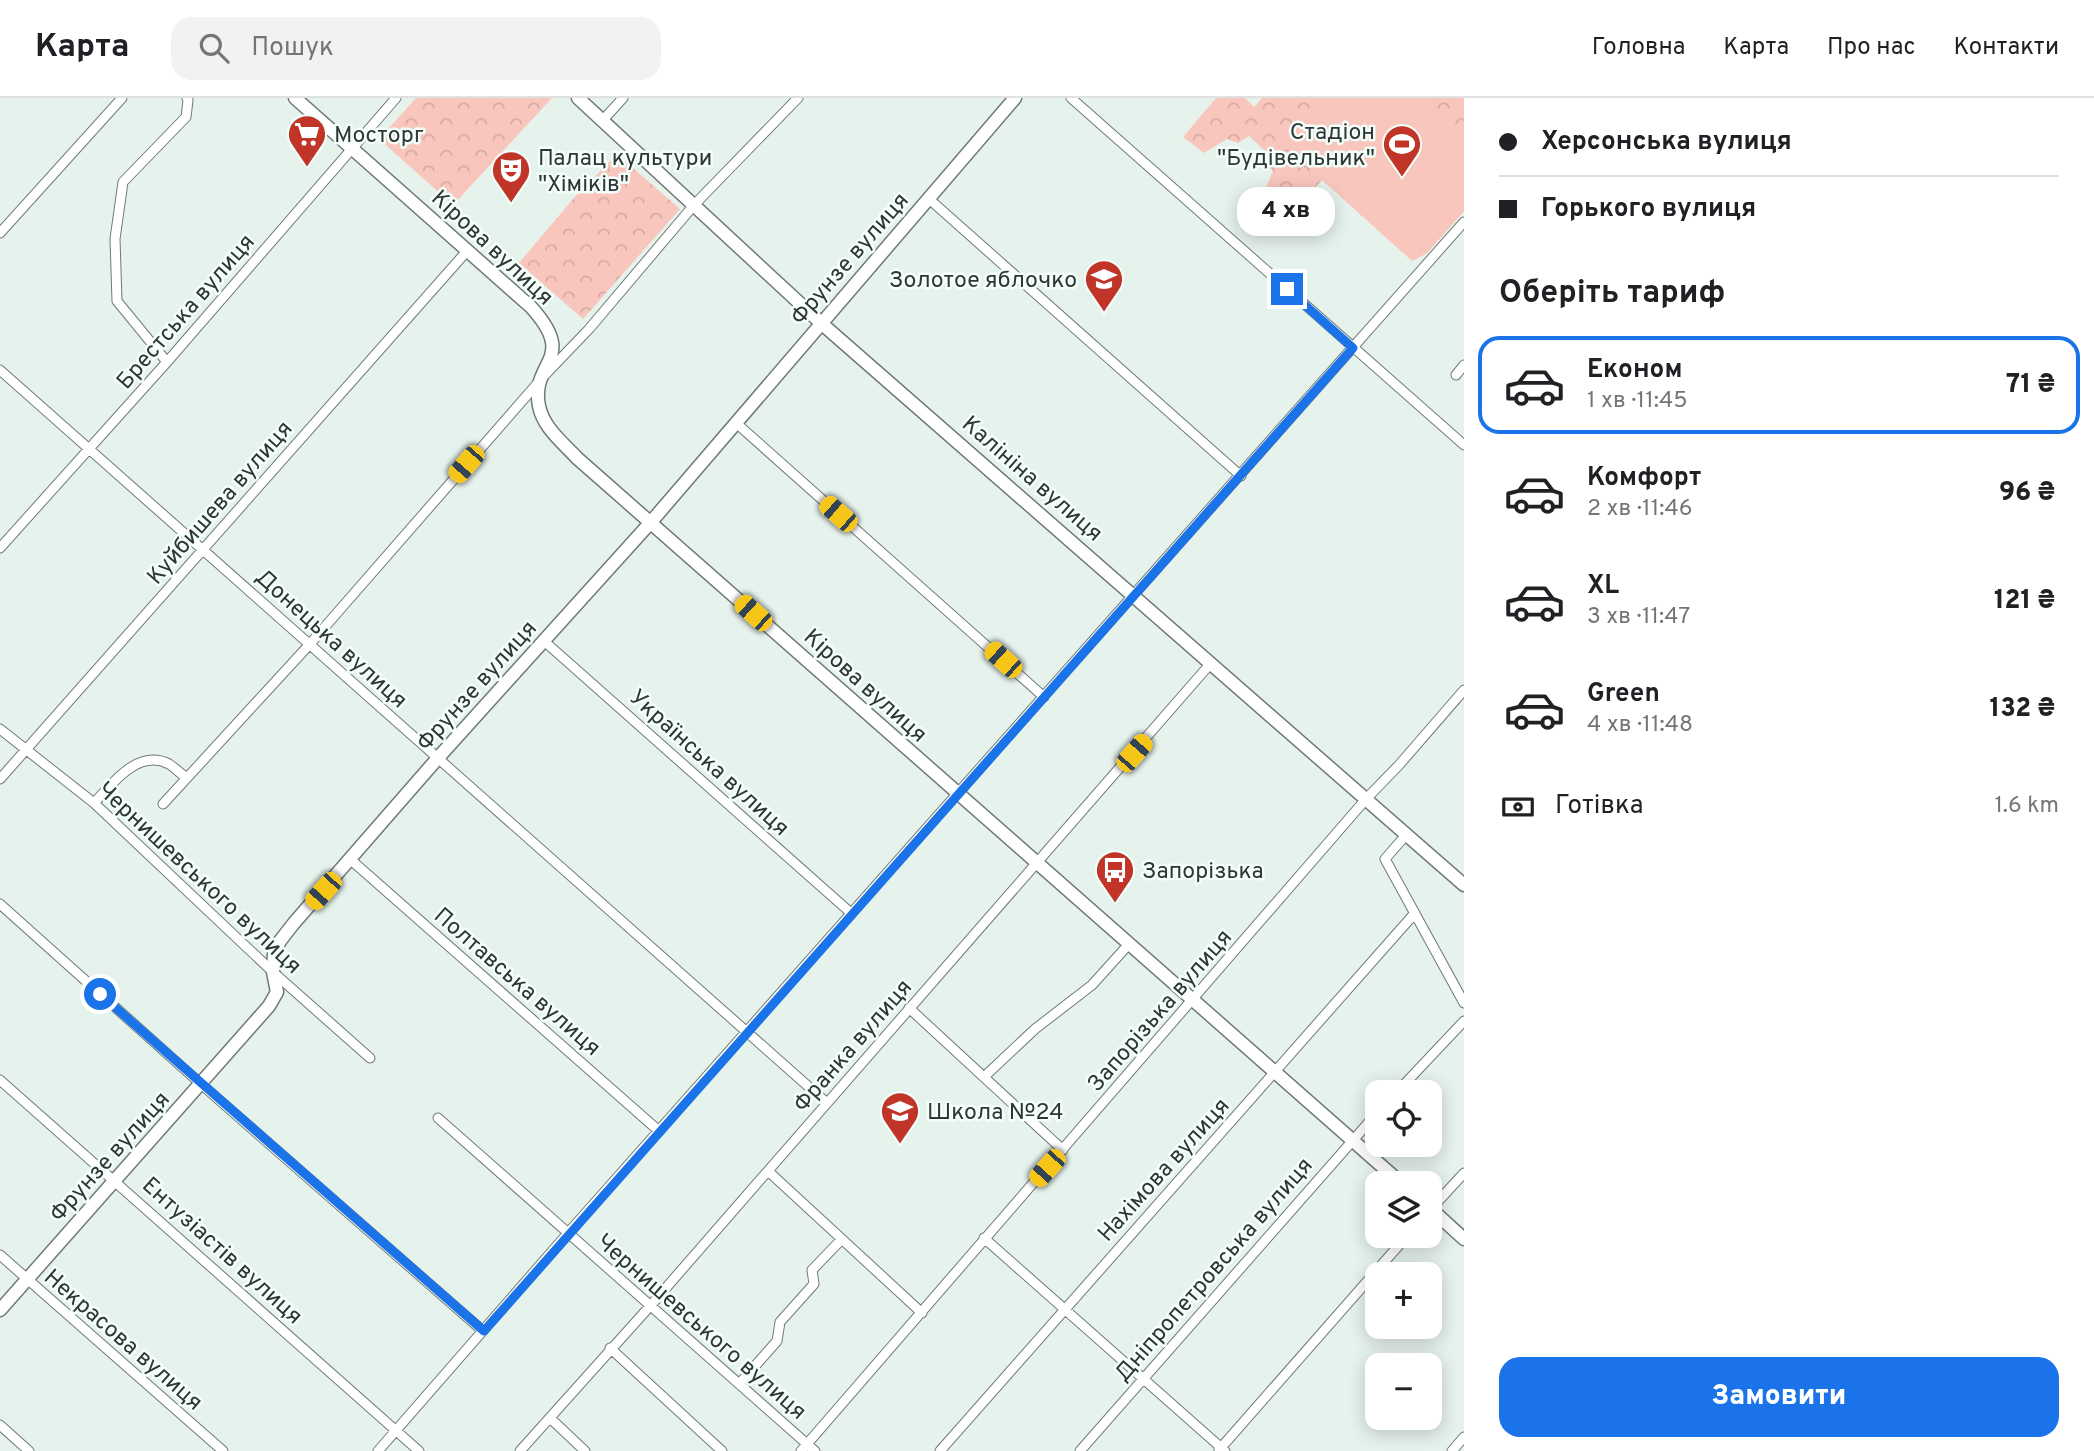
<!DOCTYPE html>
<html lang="uk">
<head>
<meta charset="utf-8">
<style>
	body { margin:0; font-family:Overpass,sans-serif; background:#f2f2f2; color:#202124; height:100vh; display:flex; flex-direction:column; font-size:26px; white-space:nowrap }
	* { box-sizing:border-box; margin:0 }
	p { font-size:23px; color:#757577 }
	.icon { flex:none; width:38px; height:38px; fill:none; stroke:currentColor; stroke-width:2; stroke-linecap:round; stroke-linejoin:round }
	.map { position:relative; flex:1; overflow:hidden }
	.details { display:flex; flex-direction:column; background:#fff; width:630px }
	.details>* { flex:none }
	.hud { display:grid; align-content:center; height:154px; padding:0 35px; background:#fff }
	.fabs { position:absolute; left:1365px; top:982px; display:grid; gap:14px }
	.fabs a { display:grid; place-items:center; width:77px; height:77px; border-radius:14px; background:#fff; box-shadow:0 4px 18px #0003; font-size:35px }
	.end { position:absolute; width:32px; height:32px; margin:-16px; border:9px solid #1a73e8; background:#fff; box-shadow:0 0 0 4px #fff }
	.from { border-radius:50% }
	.bubble { position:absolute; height:49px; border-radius:21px; background:#fff; box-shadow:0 4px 18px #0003; font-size:23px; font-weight:800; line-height:49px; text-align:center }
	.car { position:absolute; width:21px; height:42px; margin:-21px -10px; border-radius:9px; box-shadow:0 0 5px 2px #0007; background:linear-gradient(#f5c518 24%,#345 0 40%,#f5c518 0 76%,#345 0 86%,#f5c518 0) }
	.hud b { display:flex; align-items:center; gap:24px; height:66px; font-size:26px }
	.hud b+b { border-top:2px solid #e0e0e0 }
	.hud i { width:18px; height:18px; background:#202124 }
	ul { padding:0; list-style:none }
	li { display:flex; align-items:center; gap:21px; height:98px; margin:0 14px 10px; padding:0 21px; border:4px solid transparent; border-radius:21px }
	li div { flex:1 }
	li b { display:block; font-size:26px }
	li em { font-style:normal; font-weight:800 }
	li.selected { border-color:#1a73e8 }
	li>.icon { width:63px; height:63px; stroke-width:1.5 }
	h2 { padding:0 35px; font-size:32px; line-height:84px }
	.pay { display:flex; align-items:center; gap:18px; height:77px; padding:0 35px; font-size:26px }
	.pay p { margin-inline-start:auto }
	.action { display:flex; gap:14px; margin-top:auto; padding:14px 35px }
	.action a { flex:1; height:80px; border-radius:21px; background:#1a73e8; color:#fff; font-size:28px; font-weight:800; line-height:80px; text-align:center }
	header { display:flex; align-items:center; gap:42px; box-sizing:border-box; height:98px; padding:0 35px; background:#fff; border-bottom:2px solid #e0e0e0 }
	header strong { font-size:33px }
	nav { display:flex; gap:38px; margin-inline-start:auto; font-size:24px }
	.search { width:490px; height:63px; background:#f2f2f2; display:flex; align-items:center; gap:18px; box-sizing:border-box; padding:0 24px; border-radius:21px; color:#757577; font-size:26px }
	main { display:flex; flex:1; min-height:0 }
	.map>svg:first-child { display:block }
</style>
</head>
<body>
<header>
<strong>Карта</strong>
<div class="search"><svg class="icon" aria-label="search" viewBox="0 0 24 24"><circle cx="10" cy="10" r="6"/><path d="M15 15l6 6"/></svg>Пошук</div>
<nav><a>Головна</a><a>Карта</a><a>Про нас</a><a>Контакти</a></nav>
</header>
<main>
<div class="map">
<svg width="1464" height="1353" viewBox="0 0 1464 1353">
	<defs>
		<pattern id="forest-crowns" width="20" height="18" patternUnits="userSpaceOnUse" patternTransform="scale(1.75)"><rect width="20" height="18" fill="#f9c6bd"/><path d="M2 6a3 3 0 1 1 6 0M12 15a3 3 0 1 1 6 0" fill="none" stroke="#d6aba3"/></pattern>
	</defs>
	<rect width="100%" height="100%" fill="#e6f2ec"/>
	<path fill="url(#forest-crowns)" d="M416,0H552L453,107L379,41Z
		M1216,0H1245L1254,9L1262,0H1464V113L1426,156L1412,163L1322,82L1281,127L1260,104L1273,73L1266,66L1264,52L1249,38L1238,45L1227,41L1204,55L1183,39Z
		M617,56L680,111L583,221L519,165L573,101Z"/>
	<path fill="#f9c6bd" d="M1330,0H1410L1464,47V113L1426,156L1294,41Z"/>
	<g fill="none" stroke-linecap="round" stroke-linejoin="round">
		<g stroke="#707a75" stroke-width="11">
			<path id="street" d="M1071,0L1464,347
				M603,22L623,0
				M928,100L1241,378
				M0,135L122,0
				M167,264L117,203L115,141L123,84L186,19L188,2L187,0
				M0,272L827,1005
				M1456,277L1464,267
				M735,324L1044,599
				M0,450L167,264L396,0
				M544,543L851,815
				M0,631L94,705L273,874L370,960
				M0,681L467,153
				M94,705C112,686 138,650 169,666C175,670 181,676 187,680
				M163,706L309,547L543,279L589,231L694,107L798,0
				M1406,737L1385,761L1464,905
				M351,762L659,1033
				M0,806L201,986L483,1233
				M909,910L1063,1052
				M985,978L1035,931L1092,887L1129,846
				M0,982L419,1353
				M1397,994L1464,923
				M438,1020L815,1353
				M768,1073L922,1215
				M1430,1112L1464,1075
				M984,1140L1225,1353
				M0,1157L223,1353
				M610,1250L722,1353
				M740,1285L777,1243L780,1224L814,1186L812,1172L841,1142
				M550,1320L585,1353
				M0,1327L29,1353
				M1219,1352L1407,1138
				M378,1353L568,1135L1464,124
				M520,1353L651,1207L1211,565
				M801,1353L1366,701L1399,667L1464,592
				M940,1353L1415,815
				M1080,1353L1377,1015
				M1452,1353L1464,1339"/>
		</g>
		<g stroke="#707a75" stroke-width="15">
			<path id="secondary" d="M295,0L531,209C579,262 530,263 539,308C543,329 562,344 577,360L1401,1085
				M578,0L821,225L1464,787
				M1430,1110L1464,1141
				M0,1212L269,908L277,894L273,874L274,855L280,843L294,825L437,661L651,424L1015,0"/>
		</g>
		<use href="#street" stroke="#fff" stroke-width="9"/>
		<use href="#secondary" stroke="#fff" stroke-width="12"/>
	</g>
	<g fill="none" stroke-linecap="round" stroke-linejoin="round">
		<path stroke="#1a73e8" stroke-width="9" d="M100,896L484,1233L1353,250L1287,191"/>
	</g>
	<defs>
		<g id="supermarket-pin" transform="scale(2.0125)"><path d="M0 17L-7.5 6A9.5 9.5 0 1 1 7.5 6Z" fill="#c13428" stroke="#f3fffa"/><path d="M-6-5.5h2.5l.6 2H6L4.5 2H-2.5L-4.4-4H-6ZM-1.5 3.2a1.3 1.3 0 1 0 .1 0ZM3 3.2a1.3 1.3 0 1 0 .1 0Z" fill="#fff"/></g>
		<g id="stadium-pin" transform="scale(2.0125)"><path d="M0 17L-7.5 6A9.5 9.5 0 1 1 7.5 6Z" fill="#c13428" stroke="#f3fffa"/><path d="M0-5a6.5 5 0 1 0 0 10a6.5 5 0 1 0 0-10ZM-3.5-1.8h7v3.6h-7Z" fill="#fff"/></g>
		<g id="theatre-pin" transform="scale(2.0125)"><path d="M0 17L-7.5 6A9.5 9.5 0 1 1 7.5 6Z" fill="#c13428" stroke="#f3fffa"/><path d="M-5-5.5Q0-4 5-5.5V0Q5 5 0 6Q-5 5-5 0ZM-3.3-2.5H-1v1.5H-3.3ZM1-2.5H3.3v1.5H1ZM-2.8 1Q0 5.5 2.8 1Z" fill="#fff"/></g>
		<g id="school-pin" transform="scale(2.0125)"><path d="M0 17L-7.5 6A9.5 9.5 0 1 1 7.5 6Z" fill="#c13428" stroke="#f3fffa"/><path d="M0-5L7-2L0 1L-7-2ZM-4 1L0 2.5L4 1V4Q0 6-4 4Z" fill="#fff"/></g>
		<g id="bus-pin" transform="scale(2.0125)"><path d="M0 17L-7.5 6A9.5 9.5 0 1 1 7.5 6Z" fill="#c13428" stroke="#f3fffa"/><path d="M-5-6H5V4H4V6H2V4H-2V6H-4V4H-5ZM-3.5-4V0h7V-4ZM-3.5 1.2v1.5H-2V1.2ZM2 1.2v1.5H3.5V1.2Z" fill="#fff"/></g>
	</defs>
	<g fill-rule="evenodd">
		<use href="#supermarket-pin" x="307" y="36"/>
		<use href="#stadium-pin" x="1402" y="46"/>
		<use href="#theatre-pin" x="511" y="72"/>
		<use href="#school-pin" x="1104" y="181"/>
		<use href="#bus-pin" x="1115" y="772"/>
		<use href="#school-pin" x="900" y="1013"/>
	</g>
	<g text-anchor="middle" stroke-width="5" stroke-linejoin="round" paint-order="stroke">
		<g font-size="23" fill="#313533" stroke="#f3fffa" text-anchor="start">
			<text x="1375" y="41" text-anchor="end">Стадіон<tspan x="1375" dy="26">"Будівельник"</tspan></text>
			<text x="334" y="44">Мосторг</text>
			<text x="538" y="67">Палац культури<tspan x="538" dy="26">"Хіміків"</tspan></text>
			<text x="1077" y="189" text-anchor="end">Золотое яблочко</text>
			<text x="1142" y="780">Запорізька</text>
			<text x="927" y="1021">Школа №24</text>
		</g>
		<g font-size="23" fill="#313533" stroke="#f3fffa">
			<text transform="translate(493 149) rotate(43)" y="8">Кірова вулиця</text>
			<text transform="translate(849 160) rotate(-49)" y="8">Фрунзе вулиця</text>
			<text transform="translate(185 213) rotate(-49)" y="8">Брестська вулиця</text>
			<text transform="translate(1033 380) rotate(41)" y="8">Калініна вулиця</text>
			<text transform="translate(219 404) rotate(-49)" y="8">Куйбишева вулиця</text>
			<text transform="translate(332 540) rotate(42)" y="8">Донецька вулиця</text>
			<text transform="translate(476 587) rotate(-48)" y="8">Фрунзе вулиця</text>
			<text transform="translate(866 587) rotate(42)" y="8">Кірова вулиця</text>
			<text transform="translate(710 664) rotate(42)" y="8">Українська вулиця</text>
			<text transform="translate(200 779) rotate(43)" y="8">Чернишевського вулиця</text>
			<text transform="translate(518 883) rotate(41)" y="8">Полтавська вулиця</text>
			<text transform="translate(1159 912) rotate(-49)" y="8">Запорізька вулиця</text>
			<text transform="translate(852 947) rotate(-49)" y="8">Франка вулиця</text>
			<text transform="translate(109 1058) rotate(-48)" y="8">Фрунзе вулиця</text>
			<text transform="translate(1163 1071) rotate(-48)" y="8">Нахімова вулиця</text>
			<text transform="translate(223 1152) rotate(42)" y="8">Ентузіастів вулиця</text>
			<text transform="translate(1213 1171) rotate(-49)" y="8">Дніпропетровська вулиця</text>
			<text transform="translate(702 1228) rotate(41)" y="8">Чернишевського вулиця</text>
			<text transform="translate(124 1241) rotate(41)" y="8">Некрасова вулиця</text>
		</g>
	</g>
</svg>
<div class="fabs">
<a><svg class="icon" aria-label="locate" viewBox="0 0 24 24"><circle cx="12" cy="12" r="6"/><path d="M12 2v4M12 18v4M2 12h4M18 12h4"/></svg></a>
<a><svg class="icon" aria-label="layers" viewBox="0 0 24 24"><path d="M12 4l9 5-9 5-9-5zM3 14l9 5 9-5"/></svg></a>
<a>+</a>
<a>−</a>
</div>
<i class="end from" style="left:100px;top:896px"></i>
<i class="end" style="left:1287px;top:191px"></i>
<div class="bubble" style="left:1237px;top:89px;width:98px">4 хв</div>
<i class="car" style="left:466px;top:366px;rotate:221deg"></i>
<i class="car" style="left:838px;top:416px;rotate:311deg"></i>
<i class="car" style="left:753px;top:515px;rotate:312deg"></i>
<i class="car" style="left:1003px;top:562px;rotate:312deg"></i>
<i class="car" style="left:1134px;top:655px;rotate:41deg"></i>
<i class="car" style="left:323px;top:793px;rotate:222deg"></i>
<i class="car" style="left:1047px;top:1070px;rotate:222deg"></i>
</div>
<section class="details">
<div class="hud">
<b><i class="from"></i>Херсонська вулиця</b>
<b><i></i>Горького вулиця</b>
</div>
<h2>Оберіть тариф</h2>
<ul>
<li class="selected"><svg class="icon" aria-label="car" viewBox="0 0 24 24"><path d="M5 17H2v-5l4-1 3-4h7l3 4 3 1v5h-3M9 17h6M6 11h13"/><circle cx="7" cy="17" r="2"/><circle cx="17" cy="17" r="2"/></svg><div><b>Економ</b><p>1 хв · 11:45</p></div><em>71 ₴</em></li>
<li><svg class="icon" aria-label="car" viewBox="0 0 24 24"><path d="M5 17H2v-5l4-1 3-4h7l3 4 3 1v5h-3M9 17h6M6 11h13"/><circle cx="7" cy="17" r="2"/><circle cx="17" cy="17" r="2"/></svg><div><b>Комфорт</b><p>2 хв · 11:46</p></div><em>96 ₴</em></li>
<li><svg class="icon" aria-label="car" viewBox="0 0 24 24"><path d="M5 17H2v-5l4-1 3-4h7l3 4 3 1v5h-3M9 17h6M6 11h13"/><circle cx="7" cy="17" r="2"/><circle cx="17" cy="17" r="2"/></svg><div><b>XL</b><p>3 хв · 11:47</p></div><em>121 ₴</em></li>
<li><svg class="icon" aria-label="car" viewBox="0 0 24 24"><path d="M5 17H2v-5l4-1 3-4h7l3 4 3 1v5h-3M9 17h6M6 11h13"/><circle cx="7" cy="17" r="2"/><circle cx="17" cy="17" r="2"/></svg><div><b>Green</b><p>4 хв · 11:48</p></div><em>132 ₴</em></li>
</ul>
<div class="pay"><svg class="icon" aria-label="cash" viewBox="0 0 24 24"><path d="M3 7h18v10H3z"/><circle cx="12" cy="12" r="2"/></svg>Готівка<p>1.6 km</p></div>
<div class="action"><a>Замовити</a></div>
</section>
</main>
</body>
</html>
